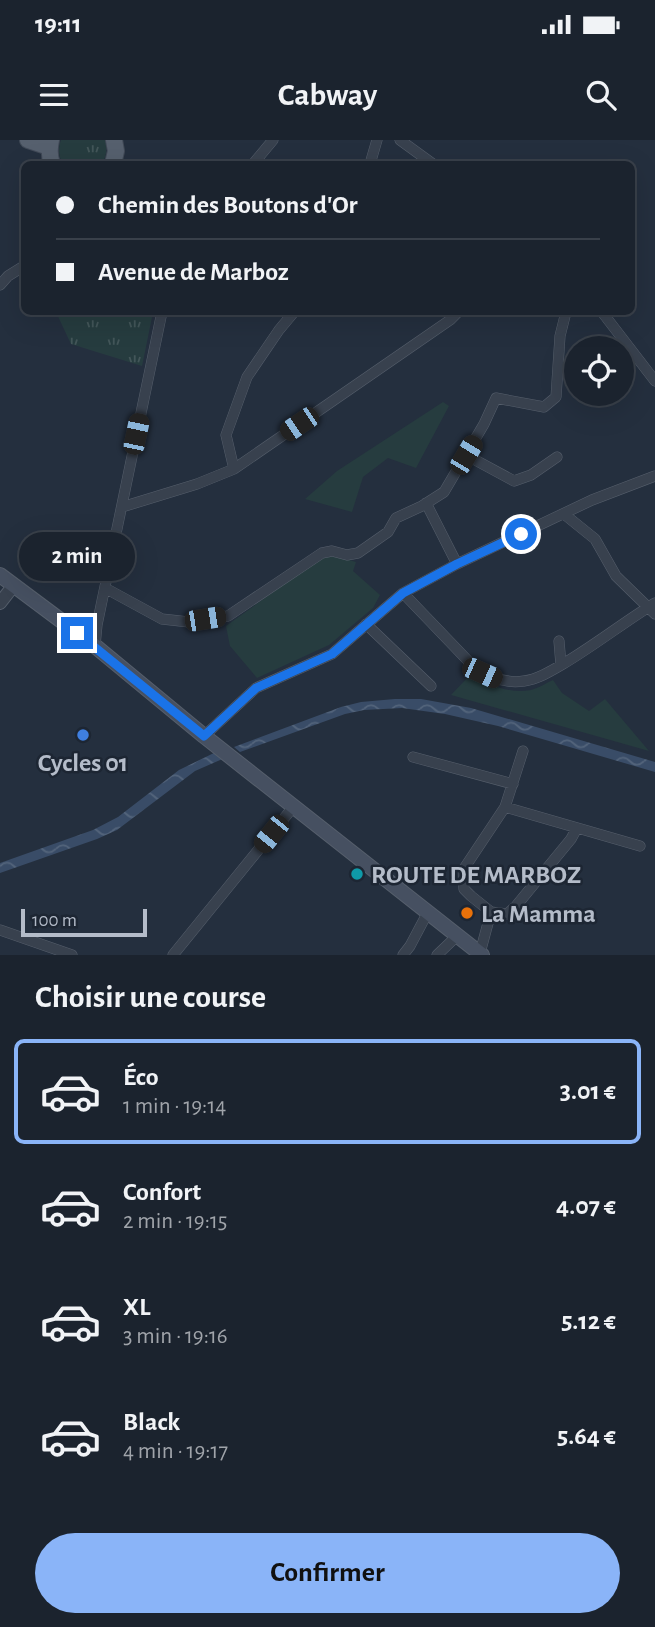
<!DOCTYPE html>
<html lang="fr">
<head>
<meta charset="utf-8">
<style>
	body { margin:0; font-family:"Alegreya Sans",sans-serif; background:#242b36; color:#f1f3f6; height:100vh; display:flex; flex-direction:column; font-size:26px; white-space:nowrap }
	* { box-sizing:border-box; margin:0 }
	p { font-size:23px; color:#a0a4aa }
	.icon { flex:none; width:38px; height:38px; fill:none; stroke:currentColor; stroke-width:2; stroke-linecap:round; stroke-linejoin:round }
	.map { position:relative; height:815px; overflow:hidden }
	.details { display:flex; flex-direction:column; background:#1b232e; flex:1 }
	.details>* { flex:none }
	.top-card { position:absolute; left:21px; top:21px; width:614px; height:154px; border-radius:10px; box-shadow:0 7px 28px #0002,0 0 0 2px #39404a; display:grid; align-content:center; height:154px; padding:0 35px; background:#1b232e }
	.buttons { position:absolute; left:564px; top:196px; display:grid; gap:14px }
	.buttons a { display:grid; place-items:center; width:70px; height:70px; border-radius:50%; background:#1b232e; box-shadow:0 7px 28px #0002,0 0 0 2px #39404a; font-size:35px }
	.scale { position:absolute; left:21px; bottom:18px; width:126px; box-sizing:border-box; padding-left:7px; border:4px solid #b4bcc9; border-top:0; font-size:19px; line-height:24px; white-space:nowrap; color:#b4bcc9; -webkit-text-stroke:5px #1d2633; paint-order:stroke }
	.end { position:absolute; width:32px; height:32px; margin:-16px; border:9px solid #1a73e8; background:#fff; box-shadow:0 0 0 4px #fff }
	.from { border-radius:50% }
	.bubble { position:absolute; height:49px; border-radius:24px; background:#1b232e; box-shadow:0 7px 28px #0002,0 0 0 2px #39404a; font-size:23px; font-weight:600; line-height:49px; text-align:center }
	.car { position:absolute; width:21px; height:42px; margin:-21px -10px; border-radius:9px; box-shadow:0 0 5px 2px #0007; background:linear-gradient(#222 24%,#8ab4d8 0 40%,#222 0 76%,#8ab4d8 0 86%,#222 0) }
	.top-card b { display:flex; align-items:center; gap:24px; height:66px; font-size:26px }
	.top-card b+b { border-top:2px solid #39404a }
	.top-card i { width:18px; height:18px; background:#f1f3f6 }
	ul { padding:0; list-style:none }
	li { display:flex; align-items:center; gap:21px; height:105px; margin:0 14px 10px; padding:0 21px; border:4px solid transparent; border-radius:10px }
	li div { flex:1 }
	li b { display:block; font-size:26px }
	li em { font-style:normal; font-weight:600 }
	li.active { border-color:#8ab4f8 }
	li>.icon { width:63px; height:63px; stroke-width:1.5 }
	h2 { padding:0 35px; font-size:32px; line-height:84px }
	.cta { display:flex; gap:14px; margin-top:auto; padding:14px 35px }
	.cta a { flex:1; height:80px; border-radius:42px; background:#8ab4f8; color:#111; font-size:28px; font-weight:600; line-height:80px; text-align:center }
	.status { display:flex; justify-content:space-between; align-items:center; height:49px; padding:0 35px; background:#1b232e; direction:ltr }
	.status svg { height:19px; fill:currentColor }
	header { display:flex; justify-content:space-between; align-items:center; height:91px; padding:0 35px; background:#1b232e; font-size:32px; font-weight:600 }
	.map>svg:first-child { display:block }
</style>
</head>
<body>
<div class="status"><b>19:11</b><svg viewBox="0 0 49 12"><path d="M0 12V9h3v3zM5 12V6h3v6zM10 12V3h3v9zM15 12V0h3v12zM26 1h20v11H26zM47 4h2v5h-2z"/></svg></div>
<header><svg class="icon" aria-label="menu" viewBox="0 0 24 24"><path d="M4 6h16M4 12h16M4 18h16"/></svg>Cabway<svg class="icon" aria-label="search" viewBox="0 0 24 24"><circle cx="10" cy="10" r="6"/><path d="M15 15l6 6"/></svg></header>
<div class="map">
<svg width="655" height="815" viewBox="0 0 655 815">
	<defs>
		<pattern id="grass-tufts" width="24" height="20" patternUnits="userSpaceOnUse" patternTransform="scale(1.75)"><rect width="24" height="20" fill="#263c3f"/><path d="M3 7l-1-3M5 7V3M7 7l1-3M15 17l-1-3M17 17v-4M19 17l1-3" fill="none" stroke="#435659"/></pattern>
		<pattern id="water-waves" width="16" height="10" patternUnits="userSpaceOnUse" patternTransform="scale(1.75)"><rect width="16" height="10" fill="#394c67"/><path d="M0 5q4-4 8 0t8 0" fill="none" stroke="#53647b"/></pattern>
	</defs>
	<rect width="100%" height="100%" fill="#242f3e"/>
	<path fill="url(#grass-tufts)" d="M61,0H105C107,9 107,17 101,24H64C58,17 58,9 61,0Z
		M56,172H153L142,226L71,204Z"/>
	<path fill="#263c3f" d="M443,262L449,266L416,328L388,318L363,337L352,372L305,359L337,331Z
		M333,415L356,422L353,431L380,455L373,468L329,505L257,538L230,506L226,486L319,419Z
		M470,535C490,545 509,554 531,550C539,548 546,543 553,540L562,553L589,571L605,559L649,611L451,555Z"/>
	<path fill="url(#water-waves)" d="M395,559H421L471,568L655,622V632L498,586L445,574L402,568L364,570L345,574L240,612L234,607L341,567L361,562Z
		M218,611L227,617L195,631L117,690L97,699L0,733V723L93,690L118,677L179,630Z"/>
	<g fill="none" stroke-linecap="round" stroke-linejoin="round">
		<g stroke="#565f6c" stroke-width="11">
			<path id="minor" d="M400,0L433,24
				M253,24L273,0
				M370,24L377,0
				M0,145L8,136L24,126
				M602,172L655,241
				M466,315L514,341L531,335L557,317
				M234,329L226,295L247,237L279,190L294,172
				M426,363L457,424
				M122,367L197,344L234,329L450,180L458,172
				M564,374L595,399L616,436L655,474
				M105,448L162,479L189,482L228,476L322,413L332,411L347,415L358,413L388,392L396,378L422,366L444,352L484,284L496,258L544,267L556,257L560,196L566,172
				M403,453L473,526C488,537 504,544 524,541C538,539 551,531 563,524C595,505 624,482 655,463
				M366,484L431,546
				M559,501L561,525
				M95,506L97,485L162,172
				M204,596L256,548L332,514L403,453L457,424L592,360L655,336
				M413,617L513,644
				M505,667L640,706
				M491,772L471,756L464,749L463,730L505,667L523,611
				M0,790L72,815
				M480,813L491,772L507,774L516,766L571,699L577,688
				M173,815L294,666
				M403,815L410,806L428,772
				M437,815L458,795"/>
		</g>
		<g stroke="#565f6c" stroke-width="14">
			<path id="tertiary" d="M0,463L14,445"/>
		</g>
		<g stroke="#565f6c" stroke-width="16">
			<path id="secondary" d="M0,435L95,506L204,596L482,815"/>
		</g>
		<g stroke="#414a57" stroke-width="18">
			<path id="primary" d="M28,0L49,7
				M51,0C49,9 49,16 52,24
				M113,24L116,11L114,0"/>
		</g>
		<use href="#minor" stroke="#38414e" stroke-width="10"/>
		<use href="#tertiary" stroke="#38414e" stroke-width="12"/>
		<use href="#secondary" stroke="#465061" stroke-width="14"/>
		<use href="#primary" stroke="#56606e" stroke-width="16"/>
	</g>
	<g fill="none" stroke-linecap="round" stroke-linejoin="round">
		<path stroke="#1a73e8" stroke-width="9" d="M77,493L204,596L256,548L332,514L403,453L457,424L521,394"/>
	</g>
	<circle fill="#3f7fe0" stroke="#1d2633" stroke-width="2.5" cx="83" cy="595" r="7"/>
	<circle fill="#0f9aa8" stroke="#1d2633" stroke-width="2.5" cx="357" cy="734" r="7"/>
	<circle fill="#e8710a" stroke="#1d2633" stroke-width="2.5" cx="467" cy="773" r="7"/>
	<g text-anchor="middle" stroke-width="5" stroke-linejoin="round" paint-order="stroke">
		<g font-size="26" font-weight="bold" fill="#b4bcc9" stroke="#1d2633" text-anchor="start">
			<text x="83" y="631" text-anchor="middle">Cycles 01</text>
			<text x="371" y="743">ROUTE DE MARBOZ</text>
			<text x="481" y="782">La Mamma</text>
		</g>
	</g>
</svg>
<div class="buttons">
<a><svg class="icon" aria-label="locate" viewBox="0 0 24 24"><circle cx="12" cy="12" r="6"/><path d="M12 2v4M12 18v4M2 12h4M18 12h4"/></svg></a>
</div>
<div class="scale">100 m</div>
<i class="end from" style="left:521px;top:394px"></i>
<i class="end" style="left:77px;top:493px"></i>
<div class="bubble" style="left:19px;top:392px;width:116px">2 min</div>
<i class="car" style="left:299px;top:284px;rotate:236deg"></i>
<i class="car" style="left:136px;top:294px;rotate:12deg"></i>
<i class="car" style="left:466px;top:315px;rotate:31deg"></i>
<i class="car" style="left:205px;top:479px;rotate:81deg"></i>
<i class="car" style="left:482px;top:533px;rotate:114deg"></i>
<i class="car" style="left:271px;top:694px;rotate:219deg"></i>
<div class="top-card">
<b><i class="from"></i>Chemin des Boutons d'Or</b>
<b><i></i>Avenue de Marboz</b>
</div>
</div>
<section class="details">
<h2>Choisir une course</h2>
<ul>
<li class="active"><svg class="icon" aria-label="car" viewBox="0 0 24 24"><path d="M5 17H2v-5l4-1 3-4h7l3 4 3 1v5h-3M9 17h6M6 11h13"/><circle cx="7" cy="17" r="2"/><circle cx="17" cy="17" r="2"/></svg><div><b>Éco</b><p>1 min · 19:14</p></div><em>3.01 €</em></li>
<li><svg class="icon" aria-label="car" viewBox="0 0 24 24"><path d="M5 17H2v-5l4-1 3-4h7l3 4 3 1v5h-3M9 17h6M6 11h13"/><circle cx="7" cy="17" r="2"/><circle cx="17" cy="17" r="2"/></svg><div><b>Confort</b><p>2 min · 19:15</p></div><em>4.07 €</em></li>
<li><svg class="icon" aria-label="car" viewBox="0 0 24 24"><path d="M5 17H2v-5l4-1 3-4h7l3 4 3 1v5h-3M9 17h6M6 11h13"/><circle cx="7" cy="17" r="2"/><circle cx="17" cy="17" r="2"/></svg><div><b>XL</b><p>3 min · 19:16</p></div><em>5.12 €</em></li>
<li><svg class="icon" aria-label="car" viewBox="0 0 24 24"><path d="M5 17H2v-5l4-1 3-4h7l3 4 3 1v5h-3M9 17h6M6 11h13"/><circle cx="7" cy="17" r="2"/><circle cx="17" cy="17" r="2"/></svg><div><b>Black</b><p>4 min · 19:17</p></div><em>5.64 €</em></li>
</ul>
<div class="cta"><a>Confirmer</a></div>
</section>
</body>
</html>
